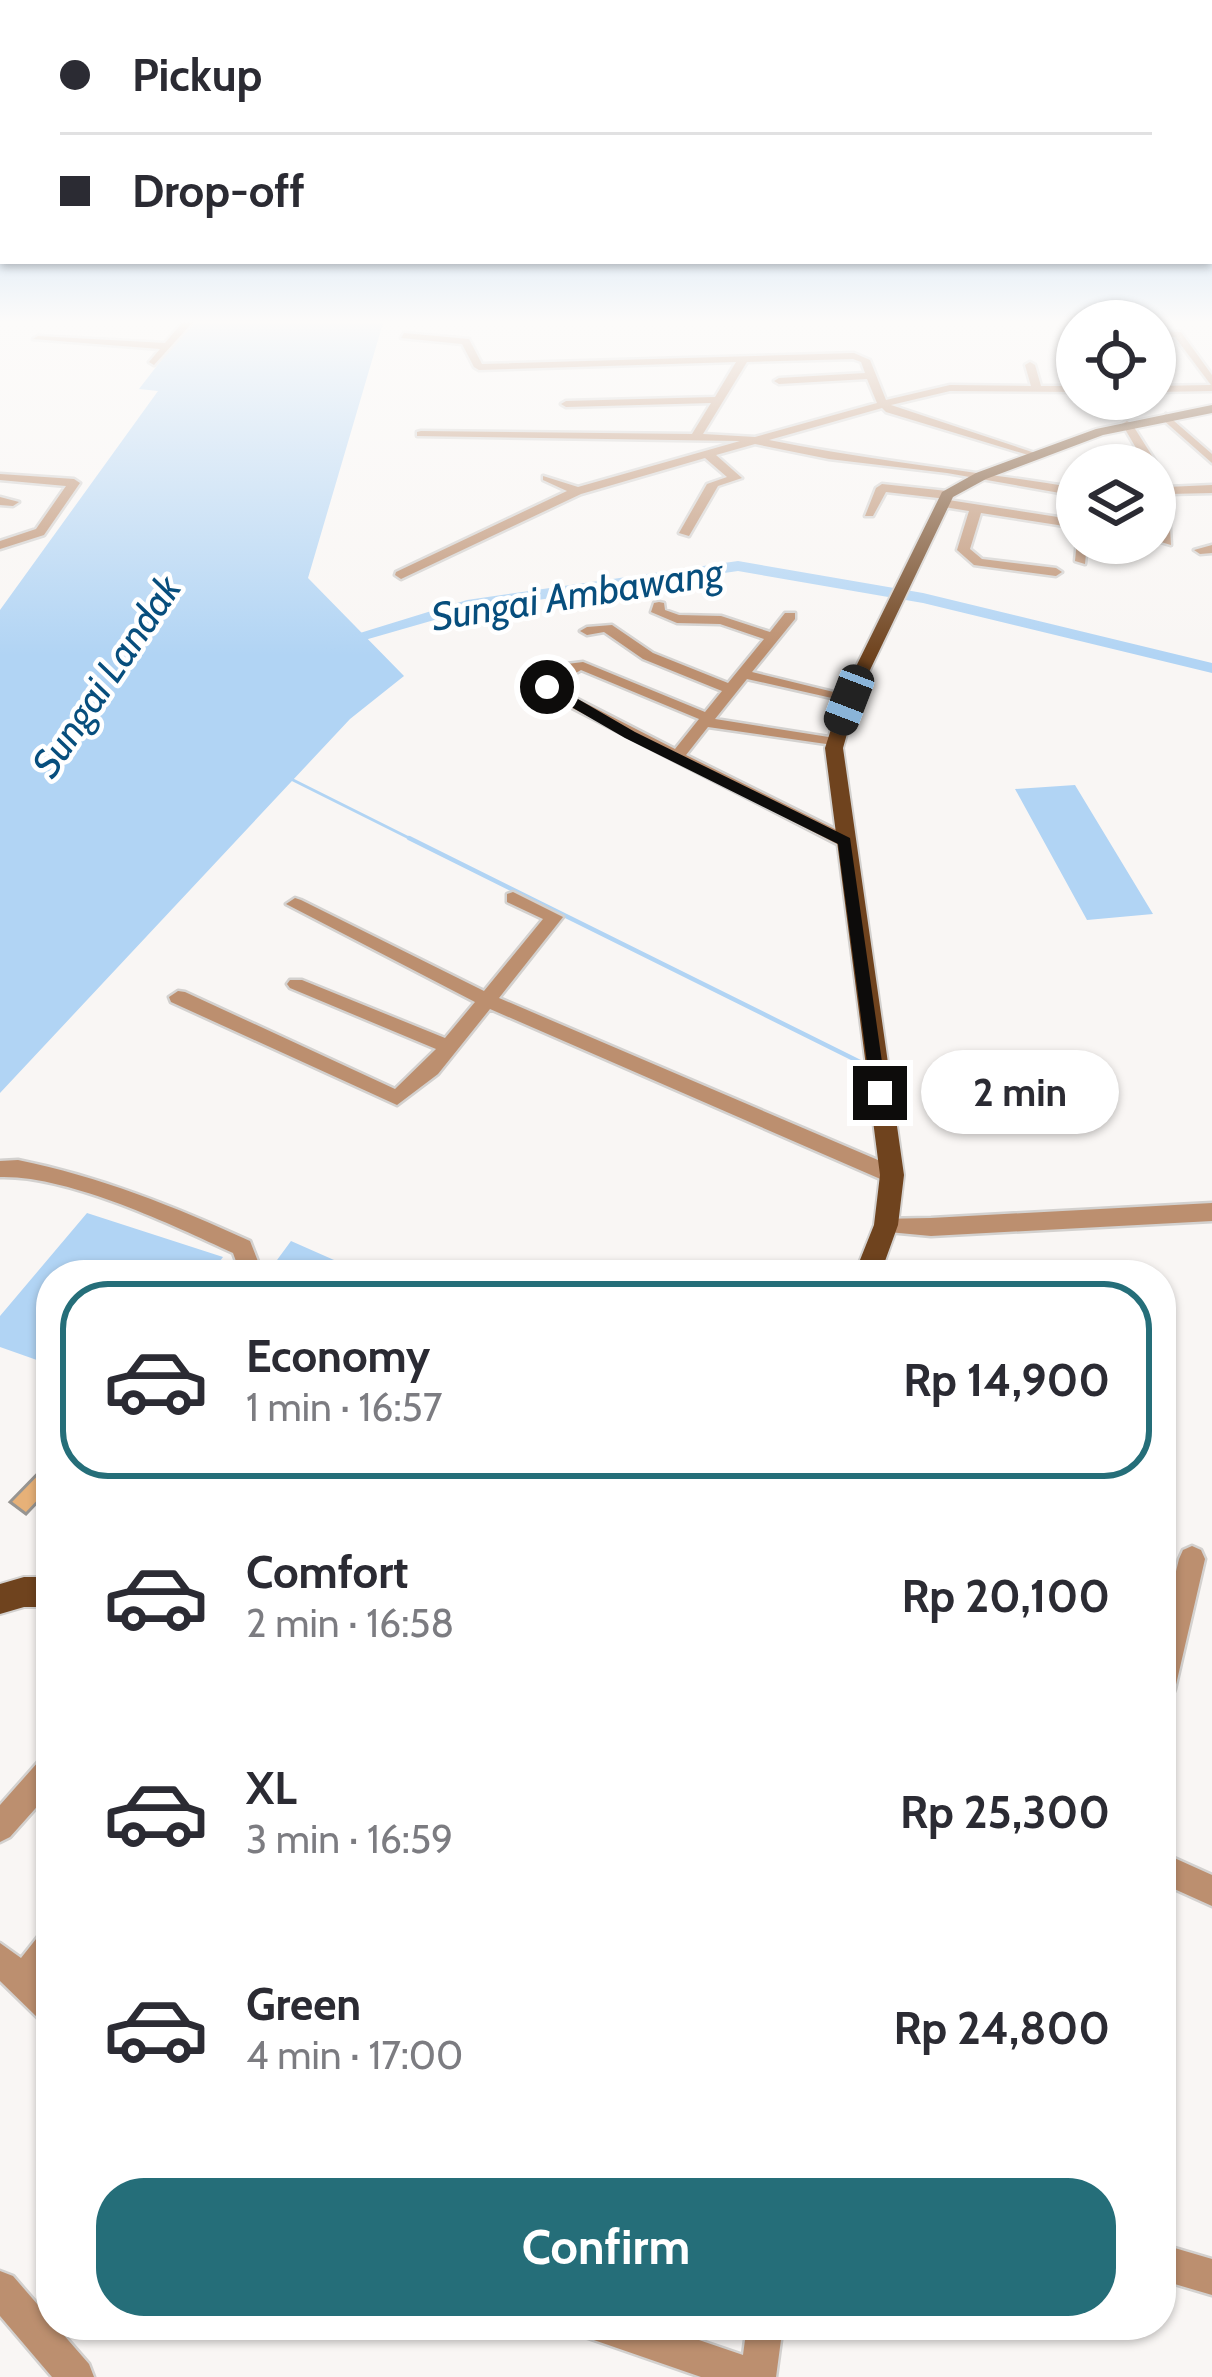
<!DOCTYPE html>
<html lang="en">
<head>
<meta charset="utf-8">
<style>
	body { margin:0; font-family:Cabin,sans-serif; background:#f7f7f7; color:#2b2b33; height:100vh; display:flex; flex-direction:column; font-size:45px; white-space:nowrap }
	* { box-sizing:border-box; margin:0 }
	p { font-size:39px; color:#7c7c81 }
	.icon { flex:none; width:66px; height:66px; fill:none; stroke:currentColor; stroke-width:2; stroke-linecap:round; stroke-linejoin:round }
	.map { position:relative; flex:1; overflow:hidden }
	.drawer { position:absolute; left:36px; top:1260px; width:1140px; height:1080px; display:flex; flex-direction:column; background:#fff; border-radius:48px; box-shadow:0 3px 9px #0004 }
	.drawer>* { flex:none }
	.hud { position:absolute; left:0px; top:0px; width:1212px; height:264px; box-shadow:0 3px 9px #0004; display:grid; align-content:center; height:264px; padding:0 60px; background:#fff }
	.tools { position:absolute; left:1056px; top:300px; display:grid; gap:24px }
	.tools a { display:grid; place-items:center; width:120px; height:120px; border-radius:50%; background:#fff; box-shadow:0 3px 9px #0004; font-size:60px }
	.end { position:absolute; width:54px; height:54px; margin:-27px; border:15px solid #0d0c0b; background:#fff; box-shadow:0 0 0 6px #fff }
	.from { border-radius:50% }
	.bubble { position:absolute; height:84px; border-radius:42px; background:#fff; box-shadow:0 3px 9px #0004; font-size:39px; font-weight:700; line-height:84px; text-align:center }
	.car { position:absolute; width:36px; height:72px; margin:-36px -18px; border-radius:15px; box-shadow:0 0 9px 3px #0007; background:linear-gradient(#222 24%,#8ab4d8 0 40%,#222 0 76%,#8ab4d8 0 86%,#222 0) }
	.hud b { display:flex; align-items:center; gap:42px; height:114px; font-size:45px }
	.hud b+b { border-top:3px solid #e1e1e2 }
	.hud i { width:30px; height:30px; background:#2b2b33 }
	ul { padding:21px 0 0; list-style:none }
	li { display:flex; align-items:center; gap:36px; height:198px; margin:0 24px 18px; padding:0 36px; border:6px solid transparent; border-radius:48px }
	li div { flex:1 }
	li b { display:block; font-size:45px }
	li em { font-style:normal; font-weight:700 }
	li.selected { border-color:#256e79 }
	li>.icon { width:108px; height:108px; stroke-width:1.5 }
	.primary-button { display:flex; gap:24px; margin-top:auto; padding:24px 60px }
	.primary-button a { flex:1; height:138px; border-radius:48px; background:#256e79; color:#fff; font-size:48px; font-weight:700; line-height:138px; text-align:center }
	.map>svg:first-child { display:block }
</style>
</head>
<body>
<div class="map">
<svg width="1212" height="2377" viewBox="0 0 1212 2377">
	<rect width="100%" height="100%" fill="#f9f6f4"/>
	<path fill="#b1d4f4" d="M190,323H383L308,578L404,676L350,719L0,1093V610L158,391L139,389Z
		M1075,785L1153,914L1087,920L1015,789Z
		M87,1213L223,1257L210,1275H51V1365L0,1347V1316Z
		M291,1241L368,1275H266Z"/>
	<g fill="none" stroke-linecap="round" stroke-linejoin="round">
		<path stroke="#b1d4f4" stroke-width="3" d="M289,778L415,841"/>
		<path stroke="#b1d4f4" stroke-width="4.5" d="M409,838L864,1064"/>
		<path fill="#b1d4f4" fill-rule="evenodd" d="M738,561L923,593L1212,663V673L923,603L738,571L469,610L330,650L321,645L467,600Z"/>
	</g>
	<path fill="#e7b178" stroke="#979592" stroke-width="3" d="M51,1460V1488L26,1514L10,1502Z"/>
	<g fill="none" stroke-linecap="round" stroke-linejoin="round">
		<g stroke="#d3d1cf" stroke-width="5">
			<path id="minor" d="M182,323H192L154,365L149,362L160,349L33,339L38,336L165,343Z
				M1155,331L1181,332L1212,375V391L1155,392V386L1211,385L1175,337H1155Z
				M404,333L469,339L482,364L854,353L870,360L886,400L950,385L1031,386L1025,365L1030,362L1035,365L1041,386H1077V392L950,391L891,405L1038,454V458L886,412L882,408L769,440C871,461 975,471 1077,488V496L947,473L829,459L755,444L716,455L742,478L718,486L689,536L679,533L707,484L727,477L705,458L581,494L401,579L395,575L396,572L567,491L543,480V476L578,487L740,441L417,436V432L421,431L692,434L711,403L566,407L561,404L566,401L715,397L736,362L479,370L474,367L462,344L401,338ZM853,359L861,362L865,373L779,378L774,381L779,384L867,379L877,403L755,437L703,434L747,362Z
				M1166,414L1212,454V463L1162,419Z
				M1127,421L1132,424L1161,470L1167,487L1212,485V493L1168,494L1171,545L1161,542L1155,465H1146L1122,424Z
				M0,474L74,479L80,483L44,535L0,549V541L36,529L66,486L0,480Z
				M882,484L947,491L953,495L947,499L886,492L873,516H865L876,488Z
				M0,497L19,502L13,506L0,505Z
				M942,499L1077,520V528L981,513L970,549L982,559L1056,568L1062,572L1056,576L974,565L957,550L969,511L938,506V500Z
				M1077,540V543H1087L1085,564L1075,561Z
				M1212,545V553L1200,554L1194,550Z
				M659,602L664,603L665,610L679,615L721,616L770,632L785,613H795V619L752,672L854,697V703L747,679L715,719L835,738L840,740V746L708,727L686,755L851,837V845H839L545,694L540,684L542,681L567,664L583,662L705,712L722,691L643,659L604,632L587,635L580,631L587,627L612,625L653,653L728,683L764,639L720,624L677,623L651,612L654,603ZM581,670L699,719L675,749L556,688L555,685Z
				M513,892L563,917L499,998L899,1169L902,1175L899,1181H885L490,1009L438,1074L397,1105L171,1002L169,997L178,991L185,992L395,1089L436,1049L290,988L287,984L290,980H302L445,1038L475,1002L286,904L295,898L301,900L484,991L543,919L507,902V894Z
				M18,1160C98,1176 176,1207 250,1241L259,1264L253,1275H231L237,1264L233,1253C171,1224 67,1175 0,1177V1161Z
				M1212,1203V1221L931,1236L878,1231L875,1225L878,1219L931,1218Z
				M1192,1546L1201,1550L1205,1559L1175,1689L1171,1699L1161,1703V1633L1179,1559L1183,1550Z
				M49,1757L51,1791L10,1837L0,1842V1805L39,1761Z
				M1161,1852L1212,1875V1906L1161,1883Z
				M51,1930V1970L43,1979L51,1987V2025L40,2020L0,1981V1943L21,1958L40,1934Z
				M1161,2244L1212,2259V2295L1161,2280Z
				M0,2271L13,2276L51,2320V2325H55L89,2364L94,2377H52L0,2316Z
				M583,2325H655L743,2355L747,2325H783L776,2377H701L588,2338Z"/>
		</g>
		<g stroke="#d3d1cf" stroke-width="4">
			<path id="major" d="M1212,405V413L1103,435L986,479L953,497L858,695L843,748L904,1175L898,1225L880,1275H854L874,1225L880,1175L825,748L842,695L942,492L976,473L1096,429Z
				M24,1577H51V1607H24L0,1614V1584Z"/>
		</g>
		<use href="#minor" fill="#bc8f6f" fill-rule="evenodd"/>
		<use href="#major" fill="#6f431e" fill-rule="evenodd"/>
	</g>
	<linearGradient id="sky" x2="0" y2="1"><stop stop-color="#92c1ed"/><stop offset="0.49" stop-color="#fcfbfa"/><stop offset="1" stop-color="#fcfbfa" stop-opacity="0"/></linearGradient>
	<rect width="1212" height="656" fill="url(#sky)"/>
	<path fill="#0d0c0b" d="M542,684H552L635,732L850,838L887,1097L880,1099L871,1093L838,844L625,738L542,690Z"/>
	<g text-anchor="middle" stroke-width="9" stroke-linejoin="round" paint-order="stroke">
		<g font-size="39" font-style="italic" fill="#074e7d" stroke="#fff">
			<text transform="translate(577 594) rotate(-9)" y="14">Sungai Ambawang</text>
			<text transform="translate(106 676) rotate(-56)" y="14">Sungai Landak</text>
		</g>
	</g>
</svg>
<div class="tools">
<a><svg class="icon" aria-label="locate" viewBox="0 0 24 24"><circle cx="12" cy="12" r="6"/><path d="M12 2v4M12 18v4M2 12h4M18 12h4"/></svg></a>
<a><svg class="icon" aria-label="layers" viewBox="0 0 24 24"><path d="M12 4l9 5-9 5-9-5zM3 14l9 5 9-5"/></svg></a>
</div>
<i class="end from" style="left:547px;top:687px"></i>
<i class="end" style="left:880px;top:1093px"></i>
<div class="bubble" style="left:921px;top:1050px;width:198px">2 min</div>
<i class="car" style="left:849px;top:700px;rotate:201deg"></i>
<div class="hud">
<b><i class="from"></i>Pickup</b>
<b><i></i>Drop-off</b>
</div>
<section class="drawer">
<ul>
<li class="selected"><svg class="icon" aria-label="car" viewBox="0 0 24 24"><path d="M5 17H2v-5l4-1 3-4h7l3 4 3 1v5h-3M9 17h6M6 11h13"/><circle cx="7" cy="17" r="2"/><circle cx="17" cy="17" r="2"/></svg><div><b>Economy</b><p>1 min · 16:57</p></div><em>Rp 14,900</em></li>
<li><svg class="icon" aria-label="car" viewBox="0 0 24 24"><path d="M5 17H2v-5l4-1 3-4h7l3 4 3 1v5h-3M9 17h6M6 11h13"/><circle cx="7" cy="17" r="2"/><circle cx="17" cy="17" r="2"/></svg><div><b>Comfort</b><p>2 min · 16:58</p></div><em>Rp 20,100</em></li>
<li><svg class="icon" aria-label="car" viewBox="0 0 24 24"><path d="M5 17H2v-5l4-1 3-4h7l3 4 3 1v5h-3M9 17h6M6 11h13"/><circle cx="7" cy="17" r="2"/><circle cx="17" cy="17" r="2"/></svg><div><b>XL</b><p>3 min · 16:59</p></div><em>Rp 25,300</em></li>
<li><svg class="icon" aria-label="car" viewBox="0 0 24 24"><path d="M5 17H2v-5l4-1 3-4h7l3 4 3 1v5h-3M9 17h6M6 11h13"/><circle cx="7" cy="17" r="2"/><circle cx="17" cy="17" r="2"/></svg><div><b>Green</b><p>4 min · 17:00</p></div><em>Rp 24,800</em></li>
</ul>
<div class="primary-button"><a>Confirm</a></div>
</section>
</div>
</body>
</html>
